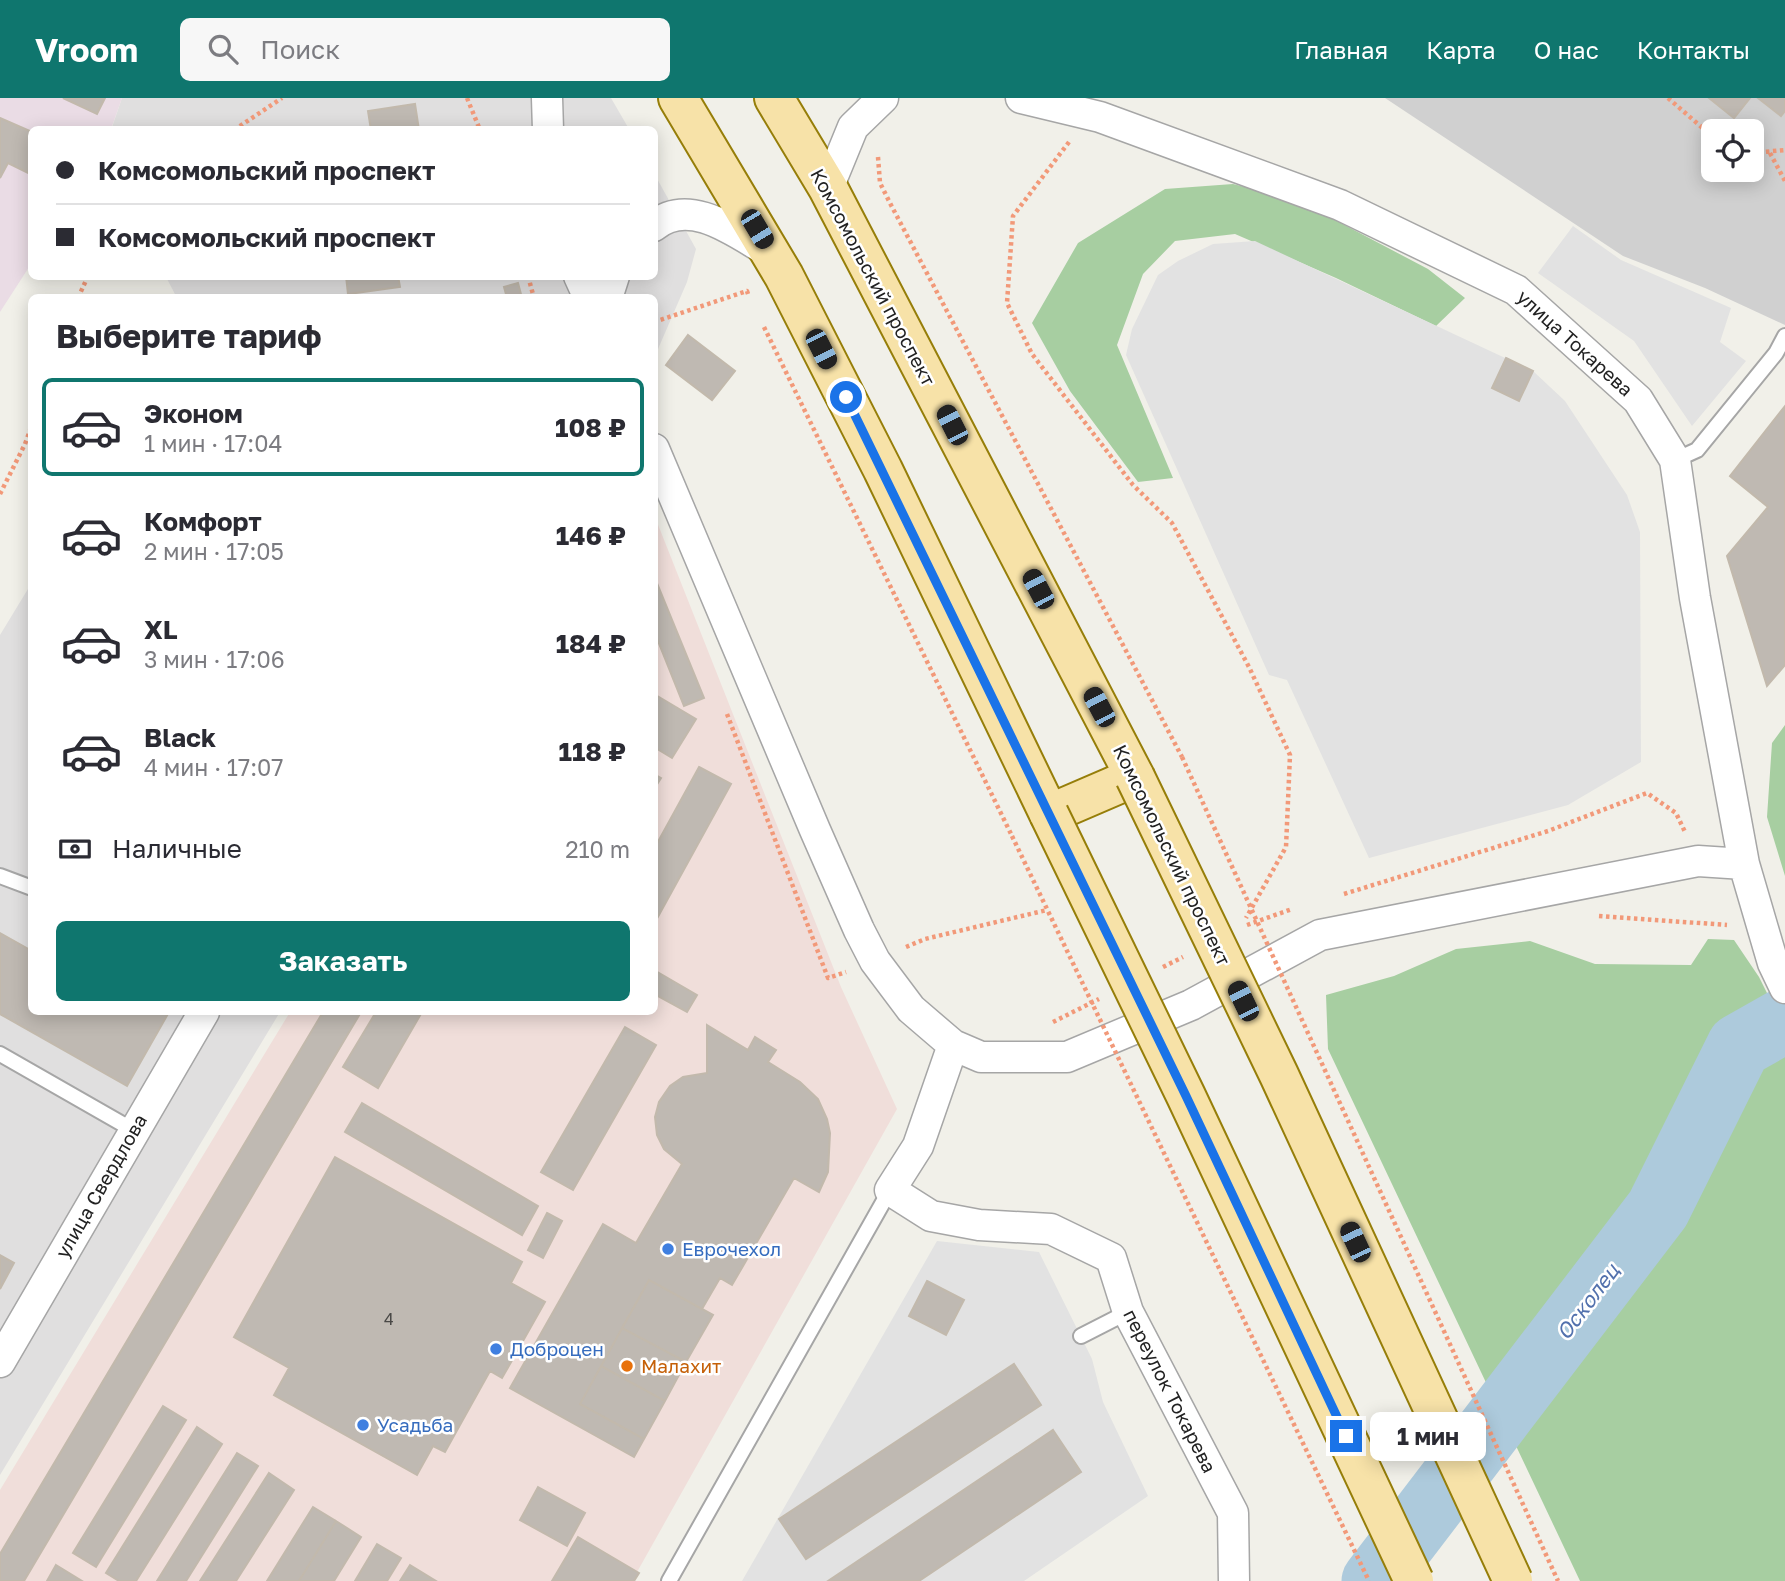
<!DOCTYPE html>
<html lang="ru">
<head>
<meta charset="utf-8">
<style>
	body { margin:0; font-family:"Golos Text",sans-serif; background:#f7f7f7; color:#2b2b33; height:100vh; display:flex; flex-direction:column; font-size:26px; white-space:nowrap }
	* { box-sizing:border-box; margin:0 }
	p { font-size:23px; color:#7c7c81 }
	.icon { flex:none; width:38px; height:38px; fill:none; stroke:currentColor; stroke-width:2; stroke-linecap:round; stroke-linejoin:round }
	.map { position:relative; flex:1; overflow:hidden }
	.sheet { position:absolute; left:28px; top:196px; width:630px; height:721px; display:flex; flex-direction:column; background:#fff; border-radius:10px; box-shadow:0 4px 18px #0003 }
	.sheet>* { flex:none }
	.banner { position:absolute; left:28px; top:28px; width:630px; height:154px; border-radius:10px; box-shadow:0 4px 18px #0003; display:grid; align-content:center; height:154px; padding:0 28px; background:#fff }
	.controls { position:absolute; left:1701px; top:21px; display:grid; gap:14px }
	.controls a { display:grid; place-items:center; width:63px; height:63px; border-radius:10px; background:#fff; box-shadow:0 4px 18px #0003; font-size:35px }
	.end { position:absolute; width:32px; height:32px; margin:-16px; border:9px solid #1a73e8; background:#fff; box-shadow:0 0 0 4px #fff }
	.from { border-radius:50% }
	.bubble { position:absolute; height:49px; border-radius:10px; background:#fff; box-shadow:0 4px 18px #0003; font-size:23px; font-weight:700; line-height:49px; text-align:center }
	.car { position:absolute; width:21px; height:42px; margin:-21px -10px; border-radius:9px; box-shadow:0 0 5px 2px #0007; background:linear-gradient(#222 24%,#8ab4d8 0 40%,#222 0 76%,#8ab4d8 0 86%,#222 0) }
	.banner b { display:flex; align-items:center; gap:24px; height:66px; font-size:26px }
	.banner b+b { border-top:2px solid #e1e1e2 }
	.banner i { width:18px; height:18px; background:#2b2b33 }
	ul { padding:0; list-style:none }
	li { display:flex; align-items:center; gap:21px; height:98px; margin:0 14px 10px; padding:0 14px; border:4px solid transparent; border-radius:10px }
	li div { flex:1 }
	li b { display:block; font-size:26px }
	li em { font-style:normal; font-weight:700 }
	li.on { border-color:#0f766e }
	li>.icon { width:63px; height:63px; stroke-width:1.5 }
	h2 { padding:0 28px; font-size:32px; line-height:84px }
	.pay { display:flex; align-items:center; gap:18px; height:77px; padding:0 28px; font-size:26px }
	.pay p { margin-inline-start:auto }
	.cta { display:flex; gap:14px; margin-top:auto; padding:14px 28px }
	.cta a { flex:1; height:80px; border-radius:10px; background:#0f766e; color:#fff; font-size:28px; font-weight:700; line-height:80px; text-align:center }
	header { display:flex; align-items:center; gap:42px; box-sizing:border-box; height:98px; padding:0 35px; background:#0f766e; color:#fff }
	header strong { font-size:33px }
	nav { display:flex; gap:38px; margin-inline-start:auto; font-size:24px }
	.search { width:490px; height:63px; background:#f7f7f7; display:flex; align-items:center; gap:18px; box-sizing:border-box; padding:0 24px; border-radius:10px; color:#7c7c81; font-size:26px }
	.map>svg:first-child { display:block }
</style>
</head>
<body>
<header>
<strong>Vroom</strong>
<div class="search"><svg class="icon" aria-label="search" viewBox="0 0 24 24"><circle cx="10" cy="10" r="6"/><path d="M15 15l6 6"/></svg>Поиск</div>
<nav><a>Главная</a><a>Карта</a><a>О нас</a><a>Контакты</a></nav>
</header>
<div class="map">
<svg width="1785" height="1483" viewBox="0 0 1785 1483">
	<rect width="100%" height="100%" fill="#f1f0e9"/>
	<path fill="#e0dfdf" d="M122,0H611L629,31L111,32Z
		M655,77L696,151L687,184L655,258L654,200H177L166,179L654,178Z
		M31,486L32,914H280L0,1377V537Z"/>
	<path fill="#f0deda" d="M655,419L841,889L897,1011L632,1483H0V1392L290,914H654Z"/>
	<path fill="#eadce5" d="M0,0H122L111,31L32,32L31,166L0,214Z"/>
	<path fill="#d0d0d0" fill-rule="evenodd" d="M1385,0H1785V227L1705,190L1623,158ZM1713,33H1752V72H1713Z"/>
	<path fill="#a7cea1" d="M1233,86L1297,102L1428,171L1465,200L1436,228L1336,180L1235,136L1175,143L1143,176L1117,247L1173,380L1138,384L1070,293L1032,225L1078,145L1165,91Z
		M1785,627V778L1767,719L1772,645Z
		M1708,841L1734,842L1759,879L1785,931V1483H1580L1328,951L1326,897L1394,878L1456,851L1530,843L1595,866L1691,867Z"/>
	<path fill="#e2e2e2" d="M1573,128L1621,162L1731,210L1720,244L1746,263L1692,328L1634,243L1538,175Z
		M1255,143L1533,273L1565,303L1627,397L1640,434L1641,664L1568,707L1369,760L1287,582L1269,577L1126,257L1132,231L1158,177L1178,163L1213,146Z
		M937,1143L1039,1154L1092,1261L1103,1304L1148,1398L1024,1483H742Z"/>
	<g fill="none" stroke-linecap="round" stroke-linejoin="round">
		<path stroke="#adcadc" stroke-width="65" d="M1374,1483L1658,1111L1739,948L1785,922"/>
	</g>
	<path fill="#bfb9b2" stroke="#c2b9ac" stroke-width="2" d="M63,0H105L97,16Z
		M1709,0H1750L1734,20Z
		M1758,0H1785V13L1781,18Z
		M415,6L419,32H371L368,13Z
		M0,20L32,34V77L8,65L0,80Z
		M346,178H398L400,189L348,196Z
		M518,185L522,200H507L504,189Z
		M688,237L735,273L712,302L666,267Z
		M1506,260L1533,273L1519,303L1492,290Z
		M1785,308V567L1767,588L1727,458L1768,409L1730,378Z
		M654,478L704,600L684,608L654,533Z
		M654,596L696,621L672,660L654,649Z
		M699,669L731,686L654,826V751Z
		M654,676L661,680L654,691Z
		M0,835L32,853V914H169L127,988L0,916Z
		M654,872L697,897L687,914L654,896Z
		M323,914H361L24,1483H0V1456Z
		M376,914H422L378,990L343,969Z
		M707,927L748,952L755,939L776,952L768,964L800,984L818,1001L827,1021L830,1035L828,1074L819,1094L794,1080L732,1187L720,1180L702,1211L649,1182L580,1306L644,1341L634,1359L510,1290L603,1126L636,1145L682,1066L664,1051L657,1037L655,1019L659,1004L670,988L683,979L707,975Z
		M625,929L656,947L573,1092L541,1074Z
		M362,1005L538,1108L522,1137L345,1034Z
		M335,1059L522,1164L511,1185L545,1204L502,1280L490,1273L445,1354L433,1348L417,1377L274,1297L289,1270L234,1239Z
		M547,1115L562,1123L543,1160L528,1152Z
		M0,1157L14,1165L0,1191Z
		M649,1182L713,1217L686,1264L622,1230Z
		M927,1183L964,1202L946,1237L909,1218Z
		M622,1230L686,1264L665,1303L601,1268Z
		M1014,1266L1041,1307L806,1461L779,1421Z
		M601,1268L665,1303L644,1341L580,1306Z
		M163,1308L186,1322L96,1469L73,1455Z
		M197,1329L222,1346L136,1483H119L106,1475Z
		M1053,1332L1081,1374L919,1483H828Z
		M237,1355L258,1368L186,1483H157Z
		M269,1375L294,1392L236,1483H200Z
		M538,1389L585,1415L567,1448L520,1422Z
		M313,1409L336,1423L299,1483H267Z
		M336,1423L361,1439L334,1483H299Z
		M578,1439L639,1475L634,1483H552Z
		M377,1446L401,1460L387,1483H355Z
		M56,1467L82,1483H47Z
		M410,1467L436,1483H400Z"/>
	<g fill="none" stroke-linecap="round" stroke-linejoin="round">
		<g stroke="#a6a6a6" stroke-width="18">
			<path id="lane" d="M1675,362L1697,352L1776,255L1785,238
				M0,778L32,790
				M0,956L133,1032
				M1081,1238L1128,1214
				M669,1483L890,1092"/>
		</g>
		<g stroke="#a6a6a6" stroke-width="33">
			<path id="street" d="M547,0L548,32
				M1021,0L1100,19L1340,107L1516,192L1638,302L1675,362L1695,500L1744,766L1773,865L1785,890
				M828,90L853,29L883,0
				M654,128C690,97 739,137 771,155
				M579,178L589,200
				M607,200L614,178
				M654,351L815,732L859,832L875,863L911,911L953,947L981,959H1067L1191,907L1320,837L1698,763L1744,766
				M953,947L918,1048L890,1092L931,1118L979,1127L1051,1131L1111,1160L1128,1214L1233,1415L1234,1483
				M0,1264L204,914"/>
		</g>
		<g stroke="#967e09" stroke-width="42">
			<path id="primary" d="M678,0L784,178L883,372L1049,716L1135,679L828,90L774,0"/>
		</g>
		<path stroke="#f29979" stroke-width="4.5" stroke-dasharray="3.5 3.5" stroke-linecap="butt" d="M467,0L480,32
			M1668,0L1713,39
			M234,32L282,0
			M1069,44L1013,118L1007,205L1032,256L1133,387L1172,425L1249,569L1290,657L1286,749L1246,820
			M1752,55L1785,52
			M1770,55L1785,83
			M878,59L880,85L891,107L1182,659
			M528,178L534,200
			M78,200L88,178
			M654,224L747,193L748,196
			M764,229L1012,738
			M0,396L25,346L32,327
			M727,616L828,880L846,874
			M1344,796L1548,733L1647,695L1676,715L1685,734
			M1599,818L1727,827
			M1247,827L1292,811
			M906,849L925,841L1047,812
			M1163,869L1183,859
			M1053,924L1099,901"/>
		<use href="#lane" stroke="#fff" stroke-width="14"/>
		<use href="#street" stroke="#fff" stroke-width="30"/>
		<use href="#primary" stroke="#f7e2a8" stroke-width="38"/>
		<g stroke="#967e09" stroke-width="42" stroke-linecap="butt">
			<path id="primary-bridge" d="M1135,679L1279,977L1513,1483
				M1049,716L1186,998L1414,1483"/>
		</g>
		<path stroke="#f29979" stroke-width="4.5" stroke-dasharray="3.5 3.5" stroke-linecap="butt" d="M1182,659L1558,1483
			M1012,738L1369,1483"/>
		<use href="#primary-bridge" stroke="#f7e2a8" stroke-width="38"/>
	</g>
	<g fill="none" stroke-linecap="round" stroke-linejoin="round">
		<path stroke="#1a73e8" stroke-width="9" d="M846,299L1186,998L1346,1338"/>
	</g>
	<g fill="#3f7fe0" stroke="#fff" stroke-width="2.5">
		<circle cx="668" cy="1151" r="7"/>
		<circle cx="496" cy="1251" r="7"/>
		<circle cx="363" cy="1327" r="7"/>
	</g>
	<circle fill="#e8710a" stroke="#fff" stroke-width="2.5" cx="627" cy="1268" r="7"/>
	<g text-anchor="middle" stroke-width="5" stroke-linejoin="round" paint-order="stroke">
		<g font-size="16" fill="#494846">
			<text x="389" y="1227">4</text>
		</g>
		<g font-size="19" fill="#222" stroke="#fff">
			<text transform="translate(873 179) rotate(62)" y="7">Комсомольский проспект</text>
			<text transform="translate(1575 245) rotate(42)" y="7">улица Токарева</text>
			<text transform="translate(1172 757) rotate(64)" y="7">Комсомольский проспект</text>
			<text transform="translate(101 1088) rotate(-60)" y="7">улица Свердлова</text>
			<text transform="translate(1170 1293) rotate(63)" y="7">переулок Токарева</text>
		</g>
		<g font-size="19" fill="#366cbe" stroke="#fff" text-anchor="start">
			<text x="682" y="1158">Еврочехол</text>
			<text x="510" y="1258">Доброцен</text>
			<text x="377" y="1334">Усадьба</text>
		</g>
		<g font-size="19" fill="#c56008" stroke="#fff" text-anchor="start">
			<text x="641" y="1275">Малахит</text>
		</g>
		<g font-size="21" font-style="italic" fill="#5271ad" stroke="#fff">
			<text transform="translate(1588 1204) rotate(-53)" y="7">Осколец</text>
		</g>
	</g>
</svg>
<div class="controls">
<a><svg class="icon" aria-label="locate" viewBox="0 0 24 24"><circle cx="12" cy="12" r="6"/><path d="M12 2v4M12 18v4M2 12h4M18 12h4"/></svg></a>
</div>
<i class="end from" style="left:846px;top:299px"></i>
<i class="end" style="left:1346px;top:1338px"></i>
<div class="bubble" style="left:1370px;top:1314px;width:116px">1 мин</div>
<i class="car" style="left:757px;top:131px;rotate:149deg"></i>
<i class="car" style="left:821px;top:251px;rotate:153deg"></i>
<i class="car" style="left:952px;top:327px;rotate:333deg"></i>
<i class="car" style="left:1038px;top:491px;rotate:332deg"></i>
<i class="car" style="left:1099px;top:609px;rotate:332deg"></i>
<i class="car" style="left:1243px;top:903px;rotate:334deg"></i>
<i class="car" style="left:1355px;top:1144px;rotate:335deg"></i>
<div class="banner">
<b><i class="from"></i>Комсомольский проспект</b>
<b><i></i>Комсомольский проспект</b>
</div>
<section class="sheet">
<h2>Выберите тариф</h2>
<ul>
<li class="on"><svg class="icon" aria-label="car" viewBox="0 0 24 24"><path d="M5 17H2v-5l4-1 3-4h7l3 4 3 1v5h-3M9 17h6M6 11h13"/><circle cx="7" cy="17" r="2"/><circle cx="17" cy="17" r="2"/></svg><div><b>Эконом</b><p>1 мин · 17:04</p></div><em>108 ₽</em></li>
<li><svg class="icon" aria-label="car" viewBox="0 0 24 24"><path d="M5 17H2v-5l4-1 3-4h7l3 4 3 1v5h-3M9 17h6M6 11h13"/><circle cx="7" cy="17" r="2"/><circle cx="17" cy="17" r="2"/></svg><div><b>Комфорт</b><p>2 мин · 17:05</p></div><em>146 ₽</em></li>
<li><svg class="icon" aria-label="car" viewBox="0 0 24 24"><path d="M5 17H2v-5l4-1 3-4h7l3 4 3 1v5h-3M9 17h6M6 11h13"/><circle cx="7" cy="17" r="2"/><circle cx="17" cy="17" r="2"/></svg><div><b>XL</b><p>3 мин · 17:06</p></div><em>184 ₽</em></li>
<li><svg class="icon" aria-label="car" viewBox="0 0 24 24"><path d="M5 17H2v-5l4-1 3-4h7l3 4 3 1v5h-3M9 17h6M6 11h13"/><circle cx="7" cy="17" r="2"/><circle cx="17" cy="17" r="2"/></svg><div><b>Black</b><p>4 мин · 17:07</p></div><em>118 ₽</em></li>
</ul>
<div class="pay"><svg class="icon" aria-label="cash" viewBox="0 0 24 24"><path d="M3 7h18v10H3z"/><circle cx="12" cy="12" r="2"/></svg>Наличные<p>210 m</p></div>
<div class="cta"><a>Заказать</a></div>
</section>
</div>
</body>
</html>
